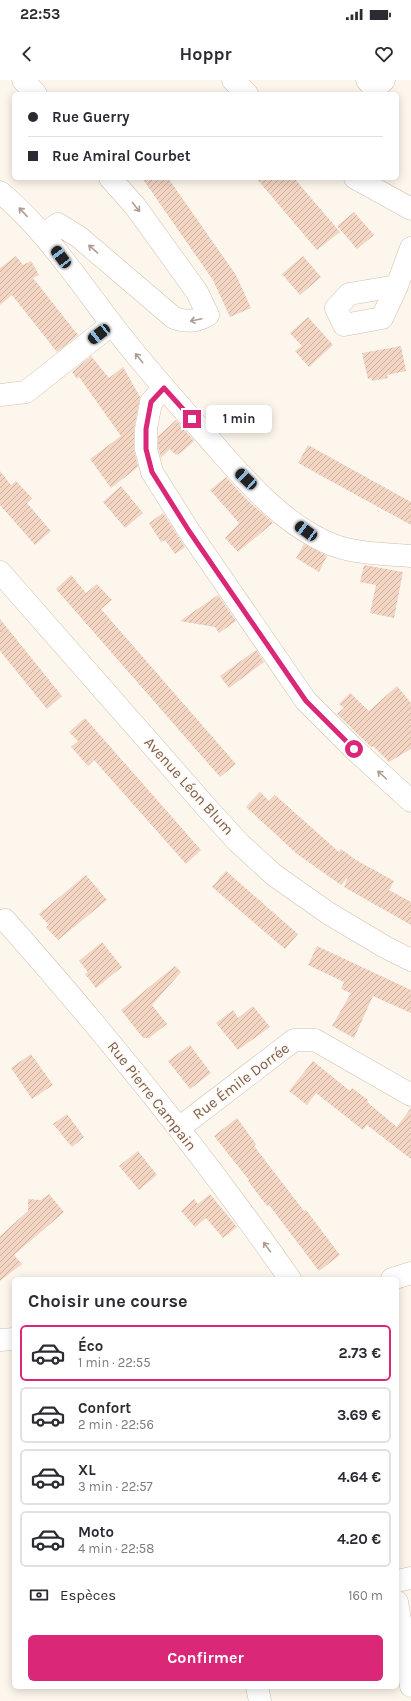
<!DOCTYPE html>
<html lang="fr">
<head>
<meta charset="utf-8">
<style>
	body { margin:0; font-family:Karla,sans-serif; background:#f2f2f3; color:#2b2b33; height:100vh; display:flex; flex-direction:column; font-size:15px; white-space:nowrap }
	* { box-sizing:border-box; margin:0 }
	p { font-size:13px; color:#7c7c81 }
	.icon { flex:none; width:22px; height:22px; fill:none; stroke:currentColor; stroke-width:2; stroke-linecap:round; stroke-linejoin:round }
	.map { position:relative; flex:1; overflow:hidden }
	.sheet { position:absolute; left:12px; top:1197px; width:387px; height:412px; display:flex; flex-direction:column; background:#fff; border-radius:6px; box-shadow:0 2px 10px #0003 }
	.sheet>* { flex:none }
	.banner { position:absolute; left:12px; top:12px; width:387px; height:88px; border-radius:6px; box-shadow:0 2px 10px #0003; display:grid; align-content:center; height:88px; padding:0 16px; background:#fff }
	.end { position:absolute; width:18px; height:18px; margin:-9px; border:5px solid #db2777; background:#fff; box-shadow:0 0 0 2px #fff }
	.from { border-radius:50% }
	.bubble { position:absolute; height:28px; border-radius:6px; background:#fff; box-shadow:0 2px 10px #0003; font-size:13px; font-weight:700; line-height:28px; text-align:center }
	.car { position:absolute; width:12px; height:24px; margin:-12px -6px; border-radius:5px; box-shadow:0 0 3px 1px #0007; background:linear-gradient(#222 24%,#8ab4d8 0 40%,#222 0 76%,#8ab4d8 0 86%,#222 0) }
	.banner b { display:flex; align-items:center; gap:14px; height:38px; font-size:15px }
	.banner b+b { border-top:1px solid #e1e1e2 }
	.banner i { width:10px; height:10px; background:#2b2b33 }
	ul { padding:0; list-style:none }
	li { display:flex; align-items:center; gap:12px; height:56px; margin:0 8px 6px; padding:0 8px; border:2px solid #e1e1e2; border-radius:6px }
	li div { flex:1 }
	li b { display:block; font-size:15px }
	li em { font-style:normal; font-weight:700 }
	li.selected { border-color:#db2777 }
	li>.icon { width:36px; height:36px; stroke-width:1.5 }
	h2 { padding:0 16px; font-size:18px; line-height:48px }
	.pay { display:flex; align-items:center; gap:10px; height:44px; padding:0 16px; font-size:15px }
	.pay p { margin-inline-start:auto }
	.action { display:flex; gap:8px; margin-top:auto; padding:8px 16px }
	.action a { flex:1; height:46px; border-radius:6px; background:#db2777; color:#fff; font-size:16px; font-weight:700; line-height:46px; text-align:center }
	.status { display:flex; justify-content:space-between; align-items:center; height:28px; padding:0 20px; background:#fff; direction:ltr }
	.status svg { height:11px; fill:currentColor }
	header { display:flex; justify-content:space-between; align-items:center; height:52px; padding:0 16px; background:#fff; font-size:18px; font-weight:700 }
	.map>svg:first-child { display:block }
</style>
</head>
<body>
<div class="status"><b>22:53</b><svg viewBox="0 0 49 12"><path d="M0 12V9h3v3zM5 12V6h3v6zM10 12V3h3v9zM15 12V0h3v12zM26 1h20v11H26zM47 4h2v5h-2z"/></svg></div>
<header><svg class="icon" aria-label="back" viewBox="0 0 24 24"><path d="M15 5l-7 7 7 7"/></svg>Hoppr<svg class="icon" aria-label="heart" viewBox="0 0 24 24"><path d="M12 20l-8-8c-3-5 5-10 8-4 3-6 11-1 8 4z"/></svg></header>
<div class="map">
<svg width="411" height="1621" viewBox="0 0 411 1621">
	<defs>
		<pattern id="building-hatch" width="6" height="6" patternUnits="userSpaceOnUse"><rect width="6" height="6" fill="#f3d5c3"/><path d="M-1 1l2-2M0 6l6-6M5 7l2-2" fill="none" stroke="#cab0a1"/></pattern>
	</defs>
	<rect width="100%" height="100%" fill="#fdf6ec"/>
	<path fill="url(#building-hatch)" d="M142,98H168L236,195L251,228L230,237L213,200Z
		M256,98H294L340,152L317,170Z
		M354,132L374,155L357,169L337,146Z
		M16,176L23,185L31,181L39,195L33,198L78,255L57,272L12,215L0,225V188Z
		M303,176L321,197L300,215L282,194Z
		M308,237L333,265L309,287L295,271L302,266L290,253Z
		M401,266L406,291L387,295L388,298L372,301V298L368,299L362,273Z
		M91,276L109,298L123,287L140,317L134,349V369L138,387L111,408L90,379L121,356L79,297L77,299L72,292Z
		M176,340L194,361L182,372L176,375L170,369L161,378L158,367V356Z
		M308,365L411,422V445L298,383Z
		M0,391L11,405L16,401L32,418L27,423L51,451L35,465L0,425Z
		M226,397L247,420L273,443L238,472L225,458L239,443L210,410Z
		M121,406L143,433L125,448L103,422Z
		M163,433L185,467L175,474L165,460L161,462L149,443Z
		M304,464L327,476L319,492L296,478Z
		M364,485L403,492L394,538L370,533L376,505L360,502Z
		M71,495L86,513L97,504L112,520L101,529L236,684L220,697L56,509Z
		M218,515L236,541L219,553L215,547L180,541Z
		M0,539L62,616L47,629L0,571Z
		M256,570L264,582L229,608L220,596Z
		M397,606L411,623V669L389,682L373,666L371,667L337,634L344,628L339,624L350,613L369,631Z
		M85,638L201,770L186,784L94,680L88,686L71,667L78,661L69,652Z
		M260,712L269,721L275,715L339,772L341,769L356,780L394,801L389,810L411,822V845L344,807L348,797L341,805L297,774L246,727Z
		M226,791L298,854L285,869L212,807Z
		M86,795L107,820L58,860L46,847L49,845L39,834Z
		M102,862L122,887L96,908L85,894L88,892L79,881Z
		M317,866L411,910V933L373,916L354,958L332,946L351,913L341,909L344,902L308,885Z
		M175,886L181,892L152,925L167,944L149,958H143L121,930Z
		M253,926L270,947L238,970L216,943L233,930L238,938Z
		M190,965L211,993L190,1009L168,981Z
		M31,974L53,1005L32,1019L11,988Z
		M313,981L350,1011L352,1008L368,1020L367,1022L397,1047L411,1028V1079L367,1045L363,1050L316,1013L307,1025L289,1011Z
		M67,1034L84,1057L72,1067L53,1044Z
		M237,1038L256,1064L254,1066L304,1131L306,1130L340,1175L319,1191L269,1125L267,1126L248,1101L249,1100L214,1056Z
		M138,1071L157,1095L139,1110L119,1086Z
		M49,1114L64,1132L14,1175L22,1184L0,1201V1156L28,1131V1119L41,1120Z
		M210,1114L237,1147L223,1158L206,1138L195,1147L181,1131L194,1119L198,1124Z"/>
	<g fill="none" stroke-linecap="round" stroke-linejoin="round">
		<g stroke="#d1beb0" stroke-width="23">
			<path id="minor" d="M23,0L36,14
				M233,0L247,14
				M367,0L375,9L384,0
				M355,98L411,129
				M0,112C44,149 76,197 111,243C144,287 182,328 218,369C250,406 287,447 333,465C357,474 386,474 411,476
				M44,155L58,144L79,157L174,238C187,242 196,242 208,235L197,212L135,126L110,98
				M397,206L349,214L336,228L344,245L382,238L397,206L411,168
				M164,308L151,322L146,349V369L152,392L189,451L306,621L354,669L411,721
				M0,315L26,312L112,244
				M0,492L208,729L239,763L274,795L328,833L385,867L411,880
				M5,840C107,955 203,1074 290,1199
				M179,1048L294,960H315L411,1015
				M392,1199L411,1193
				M0,1260L14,1259
				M397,1501L411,1498
				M397,1522L411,1606
				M257,1607L260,1621"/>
		</g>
		<use href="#minor" stroke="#fff" stroke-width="22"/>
	</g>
	<defs><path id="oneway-shaft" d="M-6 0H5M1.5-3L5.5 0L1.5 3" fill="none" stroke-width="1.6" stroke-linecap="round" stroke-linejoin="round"/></defs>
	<g stroke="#af9d94">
		<use href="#oneway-shaft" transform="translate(136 127) rotate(52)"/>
		<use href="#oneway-shaft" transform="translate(23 132) rotate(-133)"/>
		<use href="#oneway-shaft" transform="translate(93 169) rotate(-139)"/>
		<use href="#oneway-shaft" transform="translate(196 240) rotate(168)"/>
		<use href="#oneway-shaft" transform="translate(139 278) rotate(-129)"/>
		<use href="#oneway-shaft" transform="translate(382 695) rotate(-138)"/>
		<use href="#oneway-shaft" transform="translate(267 1167) rotate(-126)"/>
	</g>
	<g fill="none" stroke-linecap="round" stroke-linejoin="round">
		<path stroke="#db2777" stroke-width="5" d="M192,339L164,308L151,322L146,349V369L152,392L189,451L306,621L354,669"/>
	</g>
	<g text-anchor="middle" stroke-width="3.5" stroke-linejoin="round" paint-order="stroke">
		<g font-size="15" fill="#7a5c4d" stroke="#fffaf3">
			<text transform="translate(189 706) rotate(48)" y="5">Avenue Léon Blum</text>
			<text transform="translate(241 1001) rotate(-37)" y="5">Rue Émile Dorrée</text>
			<text transform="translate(152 1016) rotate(52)" y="5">Rue Pierre Campain</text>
		</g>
	</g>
</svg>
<i class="end from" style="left:354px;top:669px"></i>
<i class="end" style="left:192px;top:339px"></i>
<div class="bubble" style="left:206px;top:325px;width:66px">1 min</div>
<i class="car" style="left:61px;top:177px;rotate:323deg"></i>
<i class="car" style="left:99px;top:254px;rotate:232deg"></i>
<i class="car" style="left:246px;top:399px;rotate:313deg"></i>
<i class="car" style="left:306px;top:451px;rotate:306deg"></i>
<div class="banner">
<b><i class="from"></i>Rue Guerry</b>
<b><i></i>Rue Amiral Courbet</b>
</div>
<section class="sheet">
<h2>Choisir une course</h2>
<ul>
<li class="selected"><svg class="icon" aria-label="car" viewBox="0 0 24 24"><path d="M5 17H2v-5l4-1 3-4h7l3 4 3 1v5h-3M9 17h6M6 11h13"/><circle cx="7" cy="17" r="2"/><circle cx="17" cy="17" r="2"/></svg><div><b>Éco</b><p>1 min · 22:55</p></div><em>2.73 €</em></li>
<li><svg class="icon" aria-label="car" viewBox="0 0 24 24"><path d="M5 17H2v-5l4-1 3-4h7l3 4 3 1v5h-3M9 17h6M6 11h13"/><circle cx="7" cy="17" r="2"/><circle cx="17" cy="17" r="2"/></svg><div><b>Confort</b><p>2 min · 22:56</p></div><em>3.69 €</em></li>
<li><svg class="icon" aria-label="car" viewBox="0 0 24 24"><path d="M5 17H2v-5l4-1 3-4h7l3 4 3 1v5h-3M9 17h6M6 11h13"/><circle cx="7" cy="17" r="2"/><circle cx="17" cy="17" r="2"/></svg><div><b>XL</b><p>3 min · 22:57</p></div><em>4.64 €</em></li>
<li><svg class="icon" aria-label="car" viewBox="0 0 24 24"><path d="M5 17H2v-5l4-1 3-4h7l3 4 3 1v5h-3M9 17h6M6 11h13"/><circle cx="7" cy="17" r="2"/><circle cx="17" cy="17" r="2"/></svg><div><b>Moto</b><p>4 min · 22:58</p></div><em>4.20 €</em></li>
</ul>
<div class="pay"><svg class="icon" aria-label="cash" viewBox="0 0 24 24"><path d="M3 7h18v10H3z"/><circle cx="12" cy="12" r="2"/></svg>Espèces<p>160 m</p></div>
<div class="action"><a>Confirmer</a></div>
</section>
</div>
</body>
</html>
